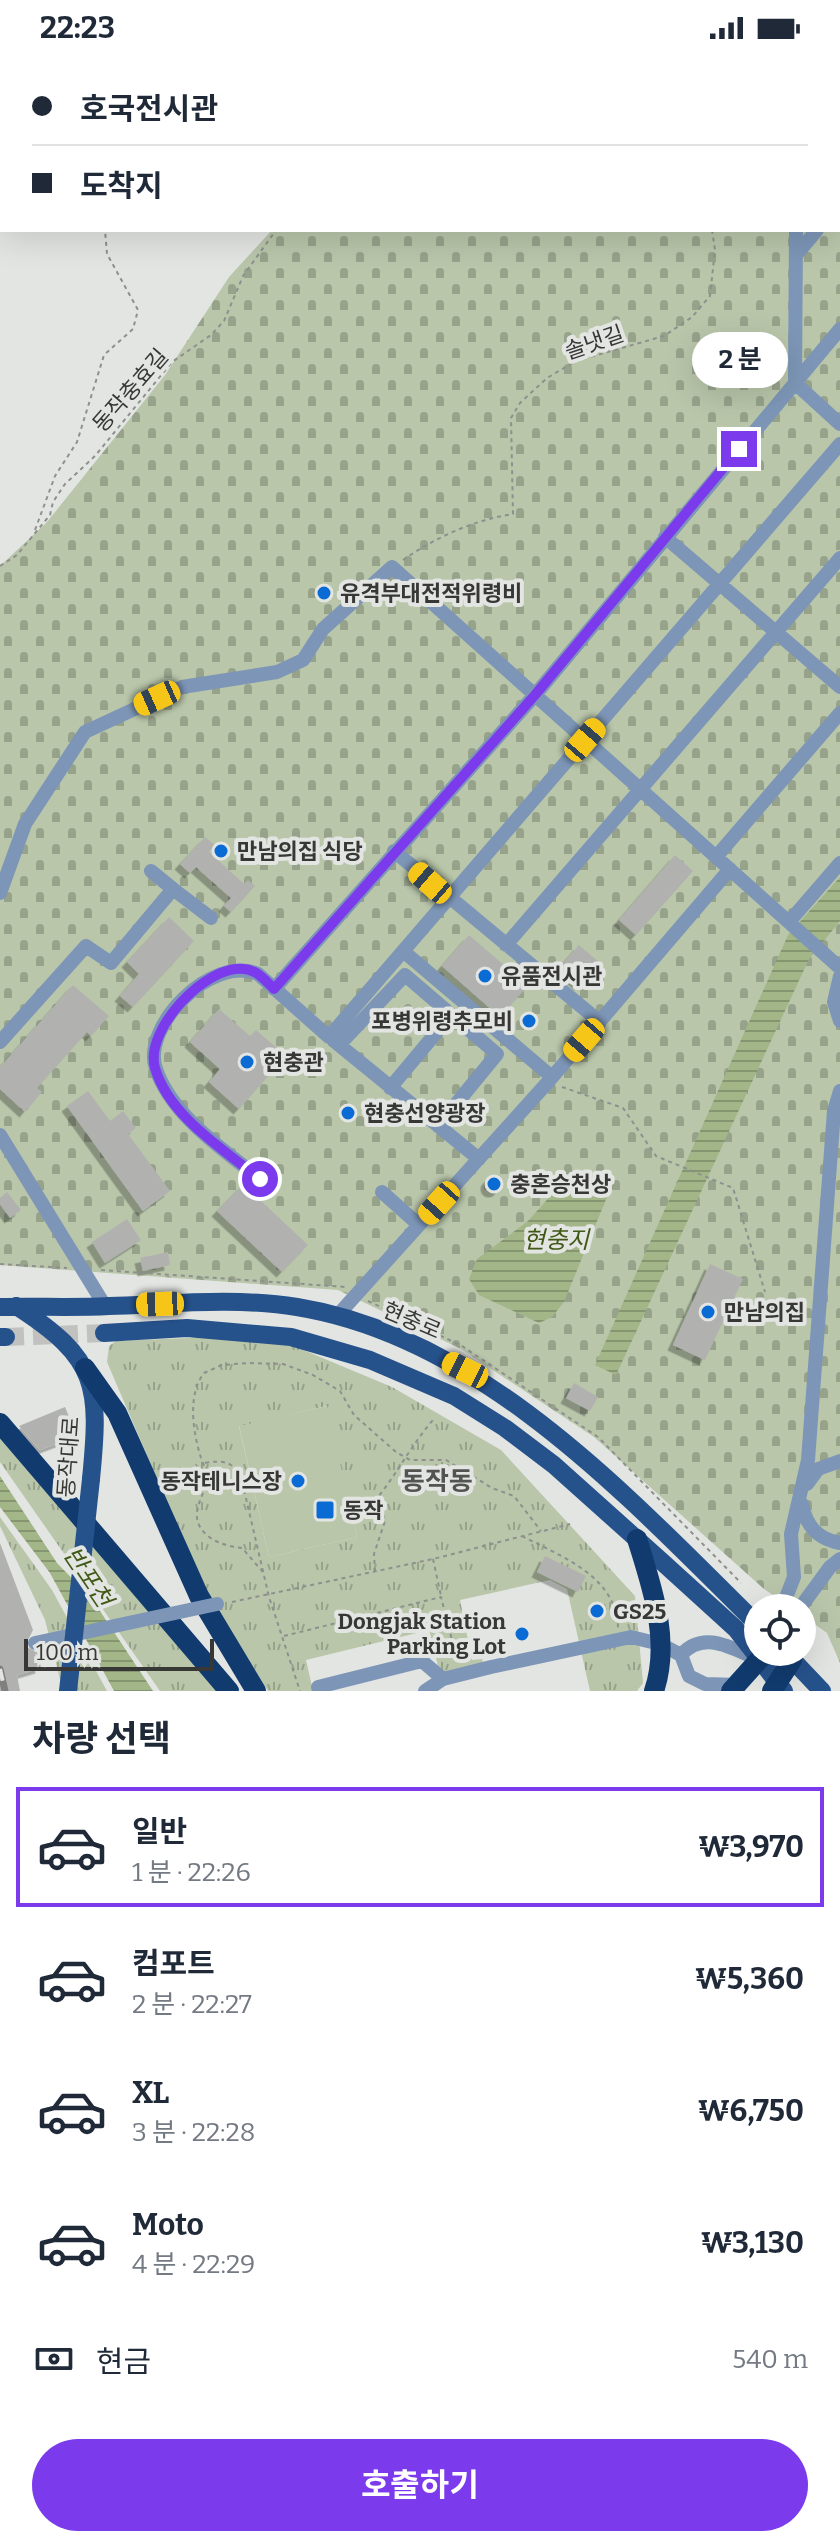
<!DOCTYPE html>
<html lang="ko">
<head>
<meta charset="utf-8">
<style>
	body { margin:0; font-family:Bitter,"Noto Sans KR",serif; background:#f2f2f3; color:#1f2937; height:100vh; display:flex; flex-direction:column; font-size:30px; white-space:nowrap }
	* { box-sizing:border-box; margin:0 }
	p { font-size:26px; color:#747a83 }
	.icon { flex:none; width:44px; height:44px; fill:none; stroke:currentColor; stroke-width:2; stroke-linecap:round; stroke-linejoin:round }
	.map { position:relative; height:1635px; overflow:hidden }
	.panel { display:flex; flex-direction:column; background:#fff; flex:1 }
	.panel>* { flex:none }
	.guide { position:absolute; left:0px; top:0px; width:840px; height:176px; box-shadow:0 8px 32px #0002; display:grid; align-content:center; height:176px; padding:0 32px; background:#fff }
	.tools { position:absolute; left:744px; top:1538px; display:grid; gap:16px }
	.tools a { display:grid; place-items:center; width:72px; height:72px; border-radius:50%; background:#fff; box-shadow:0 8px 32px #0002; font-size:40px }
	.scale { position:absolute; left:24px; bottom:20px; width:190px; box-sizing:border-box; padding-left:8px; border:4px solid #373736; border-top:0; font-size:22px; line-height:28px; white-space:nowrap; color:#373736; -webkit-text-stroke:6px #e3e5e2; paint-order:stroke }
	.end { position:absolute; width:36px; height:36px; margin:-18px; border:10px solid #7c3aed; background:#fff; box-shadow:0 0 0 4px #fff }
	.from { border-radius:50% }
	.bubble { position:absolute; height:56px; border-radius:28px; background:#fff; box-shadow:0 8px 32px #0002; font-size:26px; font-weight:700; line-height:56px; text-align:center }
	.car { position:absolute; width:24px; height:48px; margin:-24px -12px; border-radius:10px; box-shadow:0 0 6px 2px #0007; background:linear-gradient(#f5c518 24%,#345 0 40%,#f5c518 0 76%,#345 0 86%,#f5c518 0) }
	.guide b { display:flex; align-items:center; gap:28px; height:76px; font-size:30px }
	.guide b+b { border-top:2px solid #e0e1e3 }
	.guide i { width:20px; height:20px; background:#1f2937 }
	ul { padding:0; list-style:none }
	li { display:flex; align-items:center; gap:24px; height:120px; margin:0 16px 12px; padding:0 16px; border:4px solid transparent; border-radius:0px }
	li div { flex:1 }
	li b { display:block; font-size:30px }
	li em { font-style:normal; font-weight:700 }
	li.active { border-color:#7c3aed }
	li>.icon { width:72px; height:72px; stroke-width:1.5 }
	h2 { padding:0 32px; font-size:36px; line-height:96px }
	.pay { display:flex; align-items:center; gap:20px; height:88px; padding:0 32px; font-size:30px }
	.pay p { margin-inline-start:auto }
	.primary-button { display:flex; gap:16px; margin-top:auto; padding:16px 32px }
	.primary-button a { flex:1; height:92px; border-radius:48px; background:#7c3aed; color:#fff; font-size:32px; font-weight:700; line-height:92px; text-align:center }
	.status { display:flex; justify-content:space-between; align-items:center; height:56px; padding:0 40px; background:#fff; direction:ltr }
	.status svg { height:22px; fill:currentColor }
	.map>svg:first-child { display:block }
</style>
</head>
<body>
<div class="status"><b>22:23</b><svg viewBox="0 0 49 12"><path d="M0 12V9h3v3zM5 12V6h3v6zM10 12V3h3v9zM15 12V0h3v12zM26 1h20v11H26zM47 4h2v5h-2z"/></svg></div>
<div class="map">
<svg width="840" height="1635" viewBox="0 0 840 1635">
	<defs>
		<pattern id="forest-crowns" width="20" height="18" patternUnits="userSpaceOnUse" patternTransform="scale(2)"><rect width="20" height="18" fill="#b9c6aa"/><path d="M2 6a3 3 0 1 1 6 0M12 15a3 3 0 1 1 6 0" fill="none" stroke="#97a28b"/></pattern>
		<pattern id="cemetery-stones" width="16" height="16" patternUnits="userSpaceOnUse" patternTransform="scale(2)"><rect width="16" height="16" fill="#b9c6aa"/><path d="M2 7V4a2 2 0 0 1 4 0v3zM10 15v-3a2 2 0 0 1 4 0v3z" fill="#97a28b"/></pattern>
		<pattern id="park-tufts" width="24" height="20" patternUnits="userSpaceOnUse" patternTransform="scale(2)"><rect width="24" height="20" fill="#b9c6aa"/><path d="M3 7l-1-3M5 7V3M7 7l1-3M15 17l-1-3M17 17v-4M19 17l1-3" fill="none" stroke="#97a28b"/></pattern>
		<pattern id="water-rules" width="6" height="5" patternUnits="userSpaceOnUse" patternTransform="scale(2)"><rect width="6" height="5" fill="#a2b688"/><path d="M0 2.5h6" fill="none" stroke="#859570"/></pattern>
		<filter id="shadow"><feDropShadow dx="-5.5" dy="5.5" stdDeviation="0" flood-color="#0004"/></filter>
	</defs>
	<rect width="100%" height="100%" fill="#e3e5e2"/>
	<path fill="#b9c6aa" d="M328,1350L357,1481L269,1501L239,1369Z"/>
	<path fill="url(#forest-crowns)" d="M235,0H840L235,2Z"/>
	<path fill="url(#cemetery-stones)" d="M485,0H840V1607L827,1577L802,1559V1552H792L764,1533L594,1381L461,1293L338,1234L0,1209V510L47,466L165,319L229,221L272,174H838V2Z"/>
	<path fill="url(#park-tufts)" fill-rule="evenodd" d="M213,1281L289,1288L392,1331L501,1394L635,1540L643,1627L637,1635H590L567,1533L550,1524L460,1544L472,1604L482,1603L483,1607L440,1618L429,1574L306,1604L313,1635H268L203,1530L107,1306L109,1290L116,1285ZM327,1350L357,1481L269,1501L239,1370Z
		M0,1375L218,1635H160L0,1406Z
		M0,1461L52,1534L107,1635H63L45,1564L0,1470Z"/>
	<path fill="url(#water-rules)" d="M840,821V865L809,903L616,1319L595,1309L788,879Z
		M582,1115L606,1124L609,1136L564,1246L552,1261L539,1267L479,1239L469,1223L477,1203L528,1165L571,1117Z
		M0,1420L57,1507L92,1543L153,1635H114L50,1517L0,1451Z"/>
	<path fill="#b1b2b0" filter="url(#shadow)" d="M205,781L215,789L209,796L244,828L248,824L255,830L231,856L224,850L231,842L196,811L190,817L180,808Z
		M675,799L693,815L636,879L619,864Z
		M169,861L194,885L133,951L120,940L139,918L127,906Z
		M469,879L528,930L500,961L442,910Z
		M579,889L600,907L580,929L560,911Z
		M73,929L109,960L91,980L87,976L37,1032L42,1036L25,1056L0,1033V1011Z
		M219,953L250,980L256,974L286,1000L239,1053L209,1026L220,1013L190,986Z
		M88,1035L110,1065L123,1055L136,1072L128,1078L170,1135L143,1155L67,1050Z
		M486 1128a8 8 0 1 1 16 0a8 8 0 1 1-16 0Z
		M243,1128L308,1189L282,1216L217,1155Z
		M7,1136L21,1154L10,1162L0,1148V1142Z
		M127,1163L141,1184L105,1207L92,1186Z
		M168,1196L170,1209L143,1215L140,1202Z
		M710,1208L743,1223L705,1304L673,1289Z
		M574,1327L598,1341L590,1355L566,1342Z
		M65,1351L77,1380L40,1394L19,1370Z
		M0,1487L33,1574L25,1590L38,1597L41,1612L17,1619L20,1635H0Z
		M545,1500L586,1520L578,1536L537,1516Z"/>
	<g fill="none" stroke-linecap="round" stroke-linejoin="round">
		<path stroke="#c1c2c0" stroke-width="18" stroke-dasharray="18 9" stroke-linecap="butt" d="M6,1281L104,1277"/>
		<path stroke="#8f908e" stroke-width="2" stroke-dasharray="4 4" stroke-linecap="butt" d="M499,2L501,0
			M714,2V0
			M0,94L2,96
			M35,474L55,420L77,386L104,299L133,273L138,254L107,198L105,174
			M403,504C436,481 474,464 513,458L511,362L520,347L547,322L576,305L664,280L692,261L710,240L715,194L712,174
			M0,510L17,499L50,459L53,446L65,428L95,400L172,306L211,279L224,265L243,220L276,174
			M562,1031L623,1052L656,1100L733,1132L765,1236
			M0,1208L67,1212
			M101,1214L346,1231
			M368,1245L462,1290L598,1381L741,1527
			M205,1407C222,1404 233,1405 241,1421L269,1541L300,1635
			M522,1480C560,1500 617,1520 618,1572
			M433,1503L441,1540
			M263,1516L242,1492C226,1490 207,1485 199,1469C192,1453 204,1441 206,1426C208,1417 204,1410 201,1402C193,1376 187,1339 204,1317L222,1309L248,1307L283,1308L313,1319L340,1335L354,1359L396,1396L410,1404H446L492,1432L514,1440L541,1475
			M375,1516L374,1498L385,1465L378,1441C398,1416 412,1388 433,1364
			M232,1546L433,1503L570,1468
			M284,1580L441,1541L457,1604"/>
		<path stroke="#7d96b7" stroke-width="14" d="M838,64L840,62
			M838,150L840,147
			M796,174L795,327L840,368
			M796,199L817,174
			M665,481L840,631
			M394,795L600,966
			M716,801L840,657
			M151,815L173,833
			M0,837L25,768L85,676L182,631L277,616L303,604L323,573L392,511L840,912
			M789,866L840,807
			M506,889L840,502
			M403,895L552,1021
			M840,920L834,946L840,965
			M274,933L535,639L840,273
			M333,984L479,1103
			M0,986L86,890L111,907L173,833L211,862
			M339,989L405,919L497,998L438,1070
			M390,1032L451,959
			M0,1079L105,1250
			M260,1123C223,1093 172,1060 156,1013C141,970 212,898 258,918L329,981L840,388
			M382,1136L419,1169
			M337,1260L548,1026L730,813
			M807,1428L818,1413L840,1405
			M802,1448C806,1470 818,1483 840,1487
			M782,1552L794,1521L791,1478L808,1404L834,1055L840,1035
			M800,1552L830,1511L840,1503
			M681,1599C704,1573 733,1593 760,1604
			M319,1635L318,1631L422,1605L443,1623
			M425,1635L443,1623L491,1611L631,1581L660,1588L681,1599L689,1620L705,1628L738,1629"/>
		<path stroke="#26528c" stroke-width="18" d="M16,1250C99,1303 100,1331 91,1423
			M0,1251C36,1250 73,1252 109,1250C171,1248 235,1241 297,1251C483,1281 630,1443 758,1569
			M104,1277L187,1272L291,1281L370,1304L454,1340L505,1372L554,1409L659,1503L736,1573L784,1635
			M0,1281H6
			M785,1596L822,1635"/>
		<path stroke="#113b6f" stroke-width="20" d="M85,1312L117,1357L199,1540L256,1635
			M0,1367L229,1635
			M637,1483C652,1531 671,1585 654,1635
			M731,1635L766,1596
			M772,1635L792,1604"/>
		<g stroke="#7f7f7e" stroke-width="7">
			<path id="rail" d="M0,1613L5,1635"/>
		</g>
		<use href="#rail" stroke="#e3e5e2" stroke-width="4" stroke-dasharray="12" stroke-linecap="butt"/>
		<path stroke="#7d96b7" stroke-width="14" d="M35,1587L217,1548"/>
		<path stroke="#26528c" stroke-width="18" d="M68,1635L91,1423"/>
	</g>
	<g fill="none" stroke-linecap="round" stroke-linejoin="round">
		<path stroke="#7c3aed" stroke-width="10" d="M260,1123C223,1093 169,1060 155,1012C144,974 206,908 244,913C257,914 265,924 274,933L535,639L739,393"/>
	</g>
	<g fill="#096bd3" stroke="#e3e5e2" stroke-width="3">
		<circle cx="324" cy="537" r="8"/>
		<circle cx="221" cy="795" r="8"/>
		<circle cx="485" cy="920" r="8"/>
		<circle cx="529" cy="965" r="8"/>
		<circle cx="247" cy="1006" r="8"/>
		<circle cx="348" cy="1057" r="8"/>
		<circle cx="494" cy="1128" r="8"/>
		<circle cx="708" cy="1256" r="8"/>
		<circle cx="298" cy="1425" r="8"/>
		<rect x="315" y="1444" width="20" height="20" rx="4"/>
		<circle cx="597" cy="1555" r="8"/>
		<circle cx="522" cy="1578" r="8"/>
	</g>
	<g text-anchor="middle" stroke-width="8" stroke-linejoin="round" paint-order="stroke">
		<g font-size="22" fill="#373736" stroke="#e3e5e2">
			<text transform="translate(594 286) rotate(-19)" y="8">솔냇길</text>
			<text transform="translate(130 334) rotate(-49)" y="8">동작충효길</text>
			<text transform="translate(412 1264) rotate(23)" y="8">현충로</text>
			<text transform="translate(68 1401) rotate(-86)" y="8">동작대로</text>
		</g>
		<g font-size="22" font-weight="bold" fill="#373736" stroke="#e3e5e2" text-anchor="start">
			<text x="340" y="545">유격부대전적위령비</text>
			<text x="237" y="803">만남의집 식당</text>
			<text x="501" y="928">유품전시관</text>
			<text x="513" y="973" text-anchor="end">포병위령추모비</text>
			<text x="263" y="1014">현충관</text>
			<text x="364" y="1065">현충선양광장</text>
			<text x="510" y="1136">충혼승천상</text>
			<text x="724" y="1264">만남의집</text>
			<text x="282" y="1433" text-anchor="end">동작테니스장</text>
			<text x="343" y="1462">동작</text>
			<text x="613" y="1563">GS25</text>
			<text x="506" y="1573" text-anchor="end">Dongjak Station<tspan x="506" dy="25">Parking Lot</tspan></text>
		</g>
		<g font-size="24" font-style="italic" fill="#415916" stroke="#e3e5e2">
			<text x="556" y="1192">현충지</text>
			<text transform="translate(88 1521) rotate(56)" y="8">반포천</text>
		</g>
		<g font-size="26" font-weight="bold" fill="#535451" stroke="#e3e5e2">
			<text x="437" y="1434">동작동</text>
		</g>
	</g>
</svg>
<div class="tools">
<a><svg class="icon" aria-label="locate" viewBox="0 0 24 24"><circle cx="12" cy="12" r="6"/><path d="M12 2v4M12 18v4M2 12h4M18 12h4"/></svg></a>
</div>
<div class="scale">100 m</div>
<i class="end from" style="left:260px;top:1123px"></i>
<i class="end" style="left:739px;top:393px"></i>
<div class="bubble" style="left:692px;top:276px;width:96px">2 분</div>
<i class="car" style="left:157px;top:642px;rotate:246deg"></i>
<i class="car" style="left:585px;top:684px;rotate:41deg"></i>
<i class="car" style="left:430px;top:827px;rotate:311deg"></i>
<i class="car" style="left:584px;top:984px;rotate:221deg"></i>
<i class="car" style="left:439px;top:1147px;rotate:222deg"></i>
<i class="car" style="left:160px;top:1248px;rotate:268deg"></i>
<i class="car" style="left:465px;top:1314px;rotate:296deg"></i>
<div class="guide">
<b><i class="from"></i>호국전시관</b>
<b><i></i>도착지</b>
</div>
</div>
<section class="panel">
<h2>차량 선택</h2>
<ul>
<li class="active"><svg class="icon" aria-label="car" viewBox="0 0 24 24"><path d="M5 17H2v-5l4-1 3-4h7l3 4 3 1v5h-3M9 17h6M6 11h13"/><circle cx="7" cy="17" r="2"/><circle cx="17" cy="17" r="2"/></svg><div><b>일반</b><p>1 분 · 22:26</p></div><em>₩3,970</em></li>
<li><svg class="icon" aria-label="car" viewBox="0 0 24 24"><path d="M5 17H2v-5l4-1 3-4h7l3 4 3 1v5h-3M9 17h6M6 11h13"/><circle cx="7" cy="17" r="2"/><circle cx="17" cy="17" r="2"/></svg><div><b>컴포트</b><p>2 분 · 22:27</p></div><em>₩5,360</em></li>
<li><svg class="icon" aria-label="car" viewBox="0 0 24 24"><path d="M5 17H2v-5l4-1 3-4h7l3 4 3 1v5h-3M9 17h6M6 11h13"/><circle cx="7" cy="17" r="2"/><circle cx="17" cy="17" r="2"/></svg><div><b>XL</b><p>3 분 · 22:28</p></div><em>₩6,750</em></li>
<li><svg class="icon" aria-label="car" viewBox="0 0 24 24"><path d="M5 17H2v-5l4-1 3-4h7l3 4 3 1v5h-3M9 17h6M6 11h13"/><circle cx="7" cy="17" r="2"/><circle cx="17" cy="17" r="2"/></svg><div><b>Moto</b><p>4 분 · 22:29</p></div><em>₩3,130</em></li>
</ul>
<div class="pay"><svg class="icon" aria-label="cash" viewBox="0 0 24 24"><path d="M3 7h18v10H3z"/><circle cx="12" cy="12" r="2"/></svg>현금<p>540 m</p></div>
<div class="primary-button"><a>호출하기</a></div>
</section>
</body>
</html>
